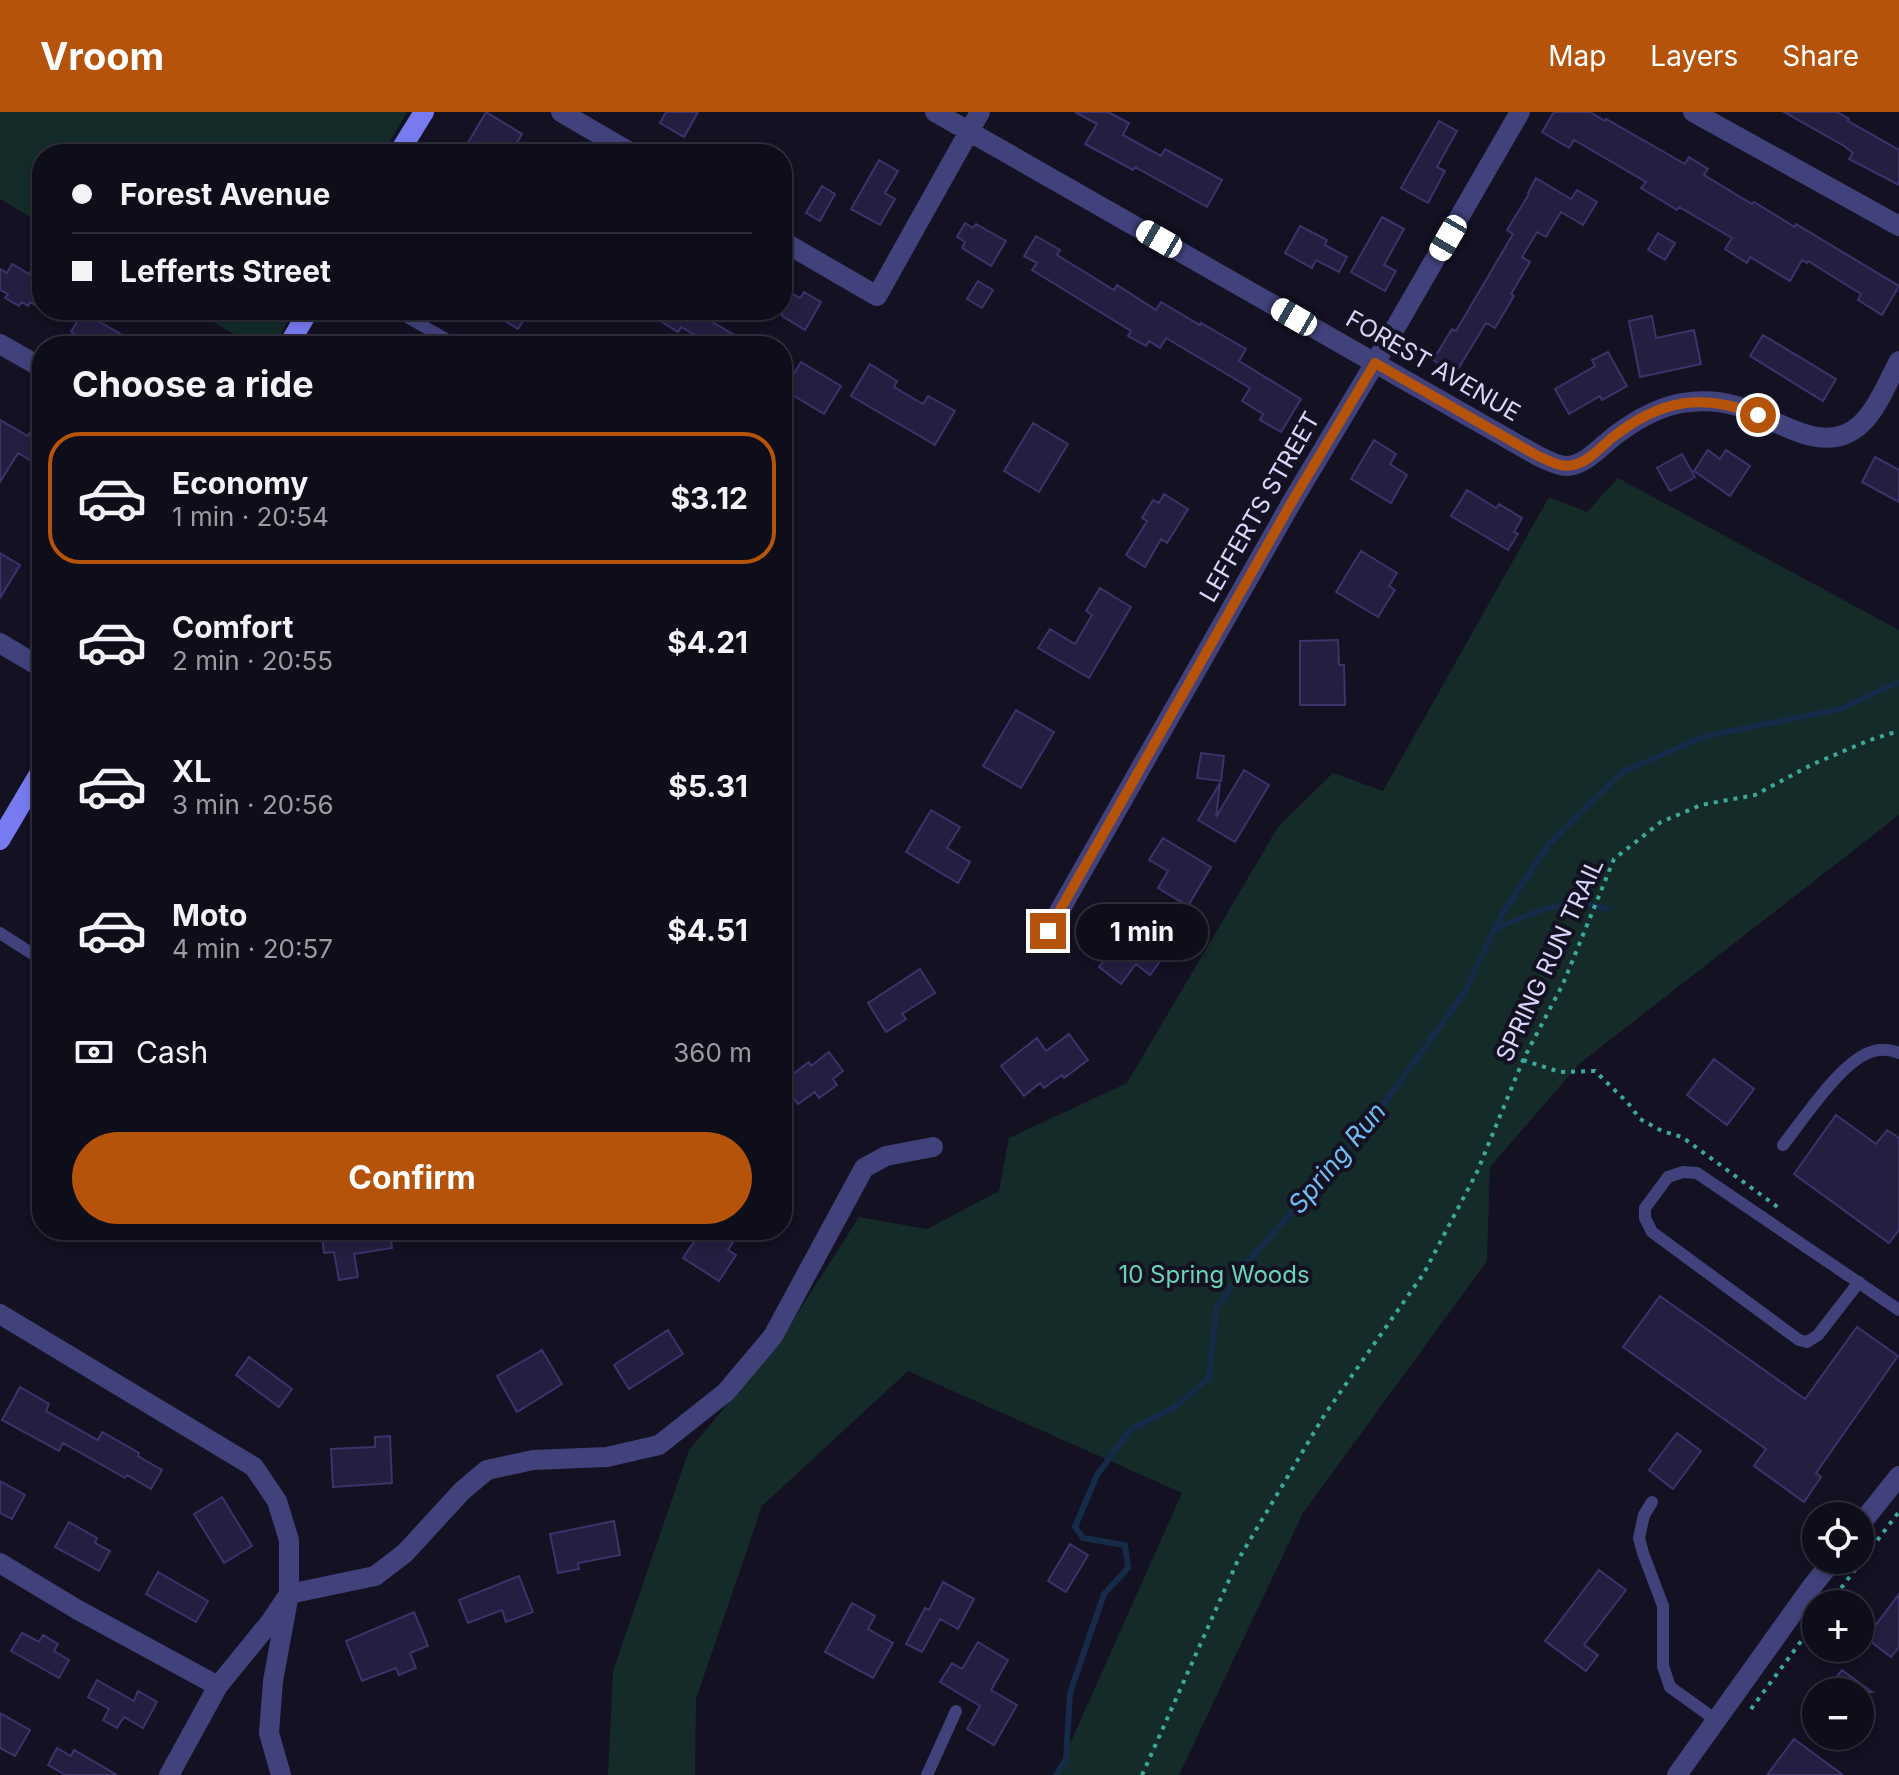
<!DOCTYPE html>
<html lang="en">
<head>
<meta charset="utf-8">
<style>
	body { margin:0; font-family:Inter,sans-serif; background:#1c1b27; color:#f1f3f6; height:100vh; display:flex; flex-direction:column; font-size:30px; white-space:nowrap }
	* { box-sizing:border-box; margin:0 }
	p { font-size:26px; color:#9b9ca2 }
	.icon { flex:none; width:44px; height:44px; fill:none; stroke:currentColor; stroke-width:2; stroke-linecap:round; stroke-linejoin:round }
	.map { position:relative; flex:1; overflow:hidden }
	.drawer { position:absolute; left:32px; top:224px; width:760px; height:904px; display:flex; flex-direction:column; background:#0e0d1a; border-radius:32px; box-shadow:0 4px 12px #0003,0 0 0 2px #2e2d39 }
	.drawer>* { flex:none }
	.hud { position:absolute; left:32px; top:32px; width:760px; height:176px; border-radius:32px; box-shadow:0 4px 12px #0003,0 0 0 2px #2e2d39; display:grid; align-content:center; height:176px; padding:0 40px; background:#0e0d1a }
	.tools { position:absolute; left:1802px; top:1390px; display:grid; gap:16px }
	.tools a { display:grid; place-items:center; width:72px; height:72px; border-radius:50%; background:#0e0d1a; box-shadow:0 4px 12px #0003,0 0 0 2px #2e2d39; font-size:40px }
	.end { position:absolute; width:36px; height:36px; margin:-18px; border:10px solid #b45309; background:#fff; box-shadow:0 0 0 4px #fff }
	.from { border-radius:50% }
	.bubble { position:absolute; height:56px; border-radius:28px; background:#0e0d1a; box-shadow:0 4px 12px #0003,0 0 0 2px #2e2d39; font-size:26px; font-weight:700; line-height:56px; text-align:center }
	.car { position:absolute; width:24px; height:48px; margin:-24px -12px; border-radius:10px; box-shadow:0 0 6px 2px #0007; background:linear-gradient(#fff 24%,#345 0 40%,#fff 0 76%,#345 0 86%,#fff 0) }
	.hud b { display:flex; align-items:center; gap:28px; height:76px; font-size:30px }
	.hud b+b { border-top:2px solid #2e2d39 }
	.hud i { width:20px; height:20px; background:#f1f3f6 }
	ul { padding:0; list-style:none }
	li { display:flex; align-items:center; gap:24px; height:132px; margin:0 16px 12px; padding:0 24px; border:4px solid transparent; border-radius:32px }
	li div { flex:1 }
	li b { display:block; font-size:30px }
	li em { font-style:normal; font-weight:700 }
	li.on { border-color:#b45309 }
	li>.icon { width:72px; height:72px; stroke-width:1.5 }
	h2 { padding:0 40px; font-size:36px; line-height:96px }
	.pay { display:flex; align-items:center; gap:20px; height:88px; padding:0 40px; font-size:30px }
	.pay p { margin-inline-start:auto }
	.button { display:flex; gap:16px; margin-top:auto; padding:16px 40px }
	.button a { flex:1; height:92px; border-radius:48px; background:#b45309; color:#fff; font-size:32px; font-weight:700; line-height:92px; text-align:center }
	header { display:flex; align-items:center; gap:48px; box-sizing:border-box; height:112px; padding:0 40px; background:#b45309; color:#fff }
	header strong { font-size:38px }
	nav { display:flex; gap:44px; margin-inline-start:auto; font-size:28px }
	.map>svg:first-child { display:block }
</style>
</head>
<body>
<header>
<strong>Vroom</strong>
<nav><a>Map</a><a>Layers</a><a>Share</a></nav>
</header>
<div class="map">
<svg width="1899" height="1663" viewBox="0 0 1899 1663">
	<rect width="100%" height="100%" fill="#131122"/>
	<path fill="#142b29" d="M0,0H407L383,42H42V112L0,87Z
		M192,198H294L274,234H255Z
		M1618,366L1899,518V703L1579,952L1490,1055L1487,1149L1303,1401L1179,1663H1056L1182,1381L908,1259L762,1394L696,1587L695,1663H608L613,1559L689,1338L777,1233L859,1105L927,1117L999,1079L1009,1026L1127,971L1278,715L1333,661L1383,679L1549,385L1587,400Z"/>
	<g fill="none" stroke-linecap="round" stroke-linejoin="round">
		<path stroke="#152b47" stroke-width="6" d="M1496,816L1544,797L1579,790L1607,797
			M1056,1663L1066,1647L1070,1581L1104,1482L1128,1456L1125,1433L1083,1426L1075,1415L1097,1363L1130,1318L1175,1295L1209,1266L1216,1197L1247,1151L1376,1003L1464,881L1501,804L1549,732L1622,660L1706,624L1840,597L1899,570"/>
	</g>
	<path fill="#241f41" stroke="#3b336a" stroke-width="2" d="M486,0L522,22L510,42H475L465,36Z
		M666,0H698L684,25L660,11Z
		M1075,0H1108L1129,11L1123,23L1161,44L1165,37L1222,68L1207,95L1135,55L1133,58L1085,32L1097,12Z
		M1554,0H1590L1605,9L1606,7L1685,52L1689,45L1708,57L1704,63L1752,92L1754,90L1795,115L1796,112L1899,174L1882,203L1858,188L1861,182L1808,149L1807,151L1802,148L1790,169L1750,145L1747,151L1725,137L1732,126L1679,95L1677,98L1641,76L1646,70L1574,28L1569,36L1542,20Z
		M1784,0H1837L1849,7L1848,9L1899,38V73L1849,47L1853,41L1844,34Z
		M1439,9L1457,19L1437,55L1445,59L1428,91L1401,76Z
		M879,48L898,59L885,81L895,87L880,113L851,97Z
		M1536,66L1571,87L1577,78L1597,90L1583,113L1561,100L1546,125L1537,120L1522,145L1530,150L1511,182L1514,184L1495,216L1486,211L1455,262L1433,248L1452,217L1456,219L1513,122L1507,118L1529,82L1528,81Z
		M822,74L835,82L820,109L806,101Z
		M1382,105L1404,117L1384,153L1396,159L1385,179L1351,160Z
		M965,111L973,116L976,112L1006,129L991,154L962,136L965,130L957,125Z
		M1300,114L1327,128L1325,133L1347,145L1339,160L1316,148L1312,156L1285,141Z
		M1658,121L1675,131L1665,148L1648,138Z
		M1036,124L1060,138L1057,143L1114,178L1117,173L1156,198L1161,190L1200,213L1201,211L1246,237L1239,249L1301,287L1281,320L1260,308L1263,302L1242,289L1250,276L1166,226L1160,236L1149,229L1146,234L1128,224L1131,219L1032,158L1037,151L1024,144Z
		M42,141V197L30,190L28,194L22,190L19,194L5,186L8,182L0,178V157L7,161L12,152L29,162Z
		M978,169L993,178L982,196L967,187Z
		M782,176L800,186L804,180L821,190L805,218L782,204Z
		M487,198H530L518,217Z
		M654,198H692L736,224L730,234H714L681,215L678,220L662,210L665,205Z
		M83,200L141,234H95L71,220Z
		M1652,204L1656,226L1694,218L1701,252L1640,265L1629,209Z
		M1763,223L1836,267L1823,289L1750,244Z
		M1608,240L1627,274L1602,288L1600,284L1569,302L1555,277L1595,254L1592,248Z
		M801,250L841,274L824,302L784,278Z
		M870,252L897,269L894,275L923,292L928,284L955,299L935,333L851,284Z
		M42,300V355L18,341L0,370V308L28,324Z
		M1033,311L1068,332L1039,380L1004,359Z
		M1374,328L1396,342L1390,352L1407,363L1391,391L1351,367Z
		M1708,338L1720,347L1726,338L1750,354L1730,384L1694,359Z
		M1682,342L1695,365L1670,379L1657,356Z
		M1875,345L1899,358V390L1862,370Z
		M1467,378L1496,396L1499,392L1522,406L1514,420L1518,422L1508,438L1451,404Z
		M1164,382L1188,397L1167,431L1161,427L1145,455L1126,443L1147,409L1142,406L1153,388L1159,391Z
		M1361,439L1397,461L1389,474L1395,478L1378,505L1336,480Z
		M0,441L20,453L0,486Z
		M1100,476L1131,495L1089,566L1038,536L1050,517L1075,532L1092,503L1086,499Z
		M1338,528L1339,553H1344L1345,593H1300V529Z
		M1016,598L1054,620L1021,676L983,654Z
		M1201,641L1224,644L1221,669L1197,666Z
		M1244,658L1269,673L1235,730L1198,708L1220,671L1216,705Z
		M931,698L960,715L947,736L970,750L958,771L906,740Z
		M1163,726L1211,755L1188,794L1158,776L1168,759L1149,748Z
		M1138,804L1164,824L1151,840L1161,848L1150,863L1136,852L1121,872L1099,855Z
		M920,857L935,881L902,902L906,907L886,920L868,891Z
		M1069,922L1088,948L1064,966L1062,963L1044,976L1040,971L1024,984L1001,954L1037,926L1046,939Z
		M829,940L843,959L833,967L837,973L819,986L815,980L798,992L782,970L809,950L811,954Z
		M1714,947L1754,977L1727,1013L1687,983Z
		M1836,1003L1876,1032L1887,1018L1899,1026V1118L1889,1131L1794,1062Z
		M340,1118H390L392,1136L354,1142L358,1165L339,1168L334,1140L324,1141L322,1124L341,1121Z
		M702,1118H741L728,1138L736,1143L719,1169L683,1146Z
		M1660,1184L1805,1287L1857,1215L1898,1244L1816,1361L1821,1365L1804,1390L1754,1354L1766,1337L1623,1235Z
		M668,1218L683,1242L629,1277L614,1253Z
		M542,1238L562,1272L517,1300L497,1264Z
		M249,1245L292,1277L279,1295L236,1263Z
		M20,1275L49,1292L46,1299L98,1328L102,1320L139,1341L138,1344L162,1358L151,1377L127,1363L125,1366L63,1331L59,1339L2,1308Z
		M1677,1321L1701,1339L1673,1377L1649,1358Z
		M390,1324L392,1371L333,1375L331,1337L375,1335V1325Z
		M0,1369L25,1383L12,1407L0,1401Z
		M222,1385L252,1434L224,1451L194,1402Z
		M614,1409L620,1443L578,1451L579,1457L558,1461L550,1422Z
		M69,1410L97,1426L95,1431L110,1439L99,1459L55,1435Z
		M1070,1432L1088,1443L1066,1480L1048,1469Z
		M1599,1458L1626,1478L1584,1533L1598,1543L1586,1559L1545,1529Z
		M158,1460L208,1489L196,1510L146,1482Z
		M519,1464L533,1500L506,1510L502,1498L468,1511L459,1488Z
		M943,1470L974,1487L958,1517L940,1507L922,1540L906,1532L925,1496L929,1498Z
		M1899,1482V1535L1891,1545L1866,1526Z
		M852,1491L875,1504L868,1517L893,1531L873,1566L825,1540Z
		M414,1500L428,1534L410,1541L416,1556L399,1563L396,1556L362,1569L346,1529Z
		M22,1521L39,1530L43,1523L58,1532L54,1539L69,1548L59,1566L11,1539Z
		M978,1530L1008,1548L991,1578L1017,1593L994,1633L967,1617L980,1594L940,1570L952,1551L962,1557Z
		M1842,1558L1872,1580H1825Z
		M97,1568L134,1589L138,1579L157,1590L143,1616L124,1605L117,1616L103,1608L109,1597L88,1585Z
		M0,1601L30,1618L15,1644L0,1636Z
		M1794,1627L1843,1663H1767Z
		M57,1636L71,1644L74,1638L117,1663H66L48,1653Z"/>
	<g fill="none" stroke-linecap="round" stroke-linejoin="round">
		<path stroke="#3ca99c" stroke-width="4" stroke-dasharray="4 6" stroke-linecap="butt" d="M1523,948L1560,960L1595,959L1628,991L1640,1007L1662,1019L1682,1025L1779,1096
			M1829,1492L1898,1401
			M1751,1597L1816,1509
			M1142,1663L1238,1448L1325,1302L1424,1161L1477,1060L1523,948L1563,872L1614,747L1661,710L1701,693L1755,683L1813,652L1870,628L1899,619"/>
		<path stroke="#41427c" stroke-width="12" d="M357,198L362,201L402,202L458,234
			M0,821L42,848
			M42,936L40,945L42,956
			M1783,1033C1803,1008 1843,946 1874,939C1882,937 1892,938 1899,941
			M1859,1170L1818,1223L1807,1230L1799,1228L1652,1120L1645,1106V1096L1668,1065L1683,1060L1697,1061L1899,1198
			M1652,1390L1644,1403L1639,1426L1643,1441L1663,1494V1554L1670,1575L1716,1608
			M927,1663L956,1599"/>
		<path stroke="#41427c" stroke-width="20" d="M561,0L633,42
			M935,0L1538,344C1547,348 1557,354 1566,354C1585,354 1602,333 1617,322C1636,308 1658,295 1682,291C1700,288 1720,289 1737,294C1776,306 1824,347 1861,312C1878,296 1888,269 1899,249
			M1693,0L1899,114
			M782,129L877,184L980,0
			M0,232L42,256
			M0,531L42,556
			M1048,819L1293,388L1375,251L1520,0
			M0,1202L254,1355L277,1389L289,1428V1482L271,1509L218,1574L169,1663
			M0,1451L78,1498L218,1574
			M281,1663L269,1621L273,1569L289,1482L375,1464L405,1441L462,1379L487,1358L533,1348L607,1345L659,1333L726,1280L773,1224L864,1056L886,1044L933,1035"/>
		<path stroke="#41427c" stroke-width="20" d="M1860,1413L1899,1364
			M1677,1663L1810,1477L1833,1448"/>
		<path stroke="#787bf0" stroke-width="20" d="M398,42L424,0
			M288,234L309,198
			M0,728L42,657"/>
	</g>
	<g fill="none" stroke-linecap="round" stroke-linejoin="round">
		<path stroke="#b45309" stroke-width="10" d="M1048,819L1293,388L1375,251L1538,344C1550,349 1560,356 1573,353C1587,351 1602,334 1613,325C1660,288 1703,280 1758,303"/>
	</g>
	<g text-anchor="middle" stroke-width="8" stroke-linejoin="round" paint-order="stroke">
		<g font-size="24" fill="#d8d6fa" stroke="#131122">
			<text transform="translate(1433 254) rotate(30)" y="8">FOREST AVENUE</text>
			<text transform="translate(1260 395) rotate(-60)" y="8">LEFFERTS STREET</text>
			<text transform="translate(1550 848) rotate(-65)" y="8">SPRING RUN TRAIL</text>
		</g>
		<g font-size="24" fill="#6ad3b3" stroke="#131122">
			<text x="1214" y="1171">10 Spring Woods</text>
		</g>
		<g font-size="26" font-style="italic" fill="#70bbef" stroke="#131122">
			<text transform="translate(1337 1046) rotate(-50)" y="9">Spring Run</text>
		</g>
	</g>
</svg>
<div class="tools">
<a><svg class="icon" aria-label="locate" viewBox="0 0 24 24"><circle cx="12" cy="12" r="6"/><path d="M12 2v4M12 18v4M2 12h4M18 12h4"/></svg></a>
<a>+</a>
<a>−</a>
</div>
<i class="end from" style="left:1758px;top:303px"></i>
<i class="end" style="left:1048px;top:819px"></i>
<div class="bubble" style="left:1076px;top:792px;width:132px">1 min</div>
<i class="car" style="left:1448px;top:126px;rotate:210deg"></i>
<i class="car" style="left:1159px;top:127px;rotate:300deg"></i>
<i class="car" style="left:1294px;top:205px;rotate:300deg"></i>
<div class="hud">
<b><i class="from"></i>Forest Avenue</b>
<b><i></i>Lefferts Street</b>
</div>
<section class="drawer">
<h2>Choose a ride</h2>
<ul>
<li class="on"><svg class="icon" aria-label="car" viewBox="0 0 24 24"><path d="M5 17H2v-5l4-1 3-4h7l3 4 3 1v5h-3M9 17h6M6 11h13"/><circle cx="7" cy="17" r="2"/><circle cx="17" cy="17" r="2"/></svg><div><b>Economy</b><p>1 min · 20:54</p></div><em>$3.12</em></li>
<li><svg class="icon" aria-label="car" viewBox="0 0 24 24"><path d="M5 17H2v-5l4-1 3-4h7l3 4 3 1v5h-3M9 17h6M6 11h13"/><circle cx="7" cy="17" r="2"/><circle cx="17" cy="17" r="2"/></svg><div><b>Comfort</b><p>2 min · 20:55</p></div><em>$4.21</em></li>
<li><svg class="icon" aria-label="car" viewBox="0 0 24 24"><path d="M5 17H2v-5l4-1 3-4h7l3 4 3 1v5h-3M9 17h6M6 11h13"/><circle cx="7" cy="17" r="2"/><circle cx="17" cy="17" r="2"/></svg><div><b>XL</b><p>3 min · 20:56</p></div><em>$5.31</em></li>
<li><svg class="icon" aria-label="car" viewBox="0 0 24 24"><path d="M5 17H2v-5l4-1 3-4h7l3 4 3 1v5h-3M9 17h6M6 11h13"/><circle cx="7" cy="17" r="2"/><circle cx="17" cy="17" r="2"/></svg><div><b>Moto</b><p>4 min · 20:57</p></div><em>$4.51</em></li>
</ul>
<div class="pay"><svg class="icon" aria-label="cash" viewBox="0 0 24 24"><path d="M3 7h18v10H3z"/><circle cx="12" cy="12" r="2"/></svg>Cash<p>360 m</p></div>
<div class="button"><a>Confirm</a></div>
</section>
</div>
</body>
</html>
